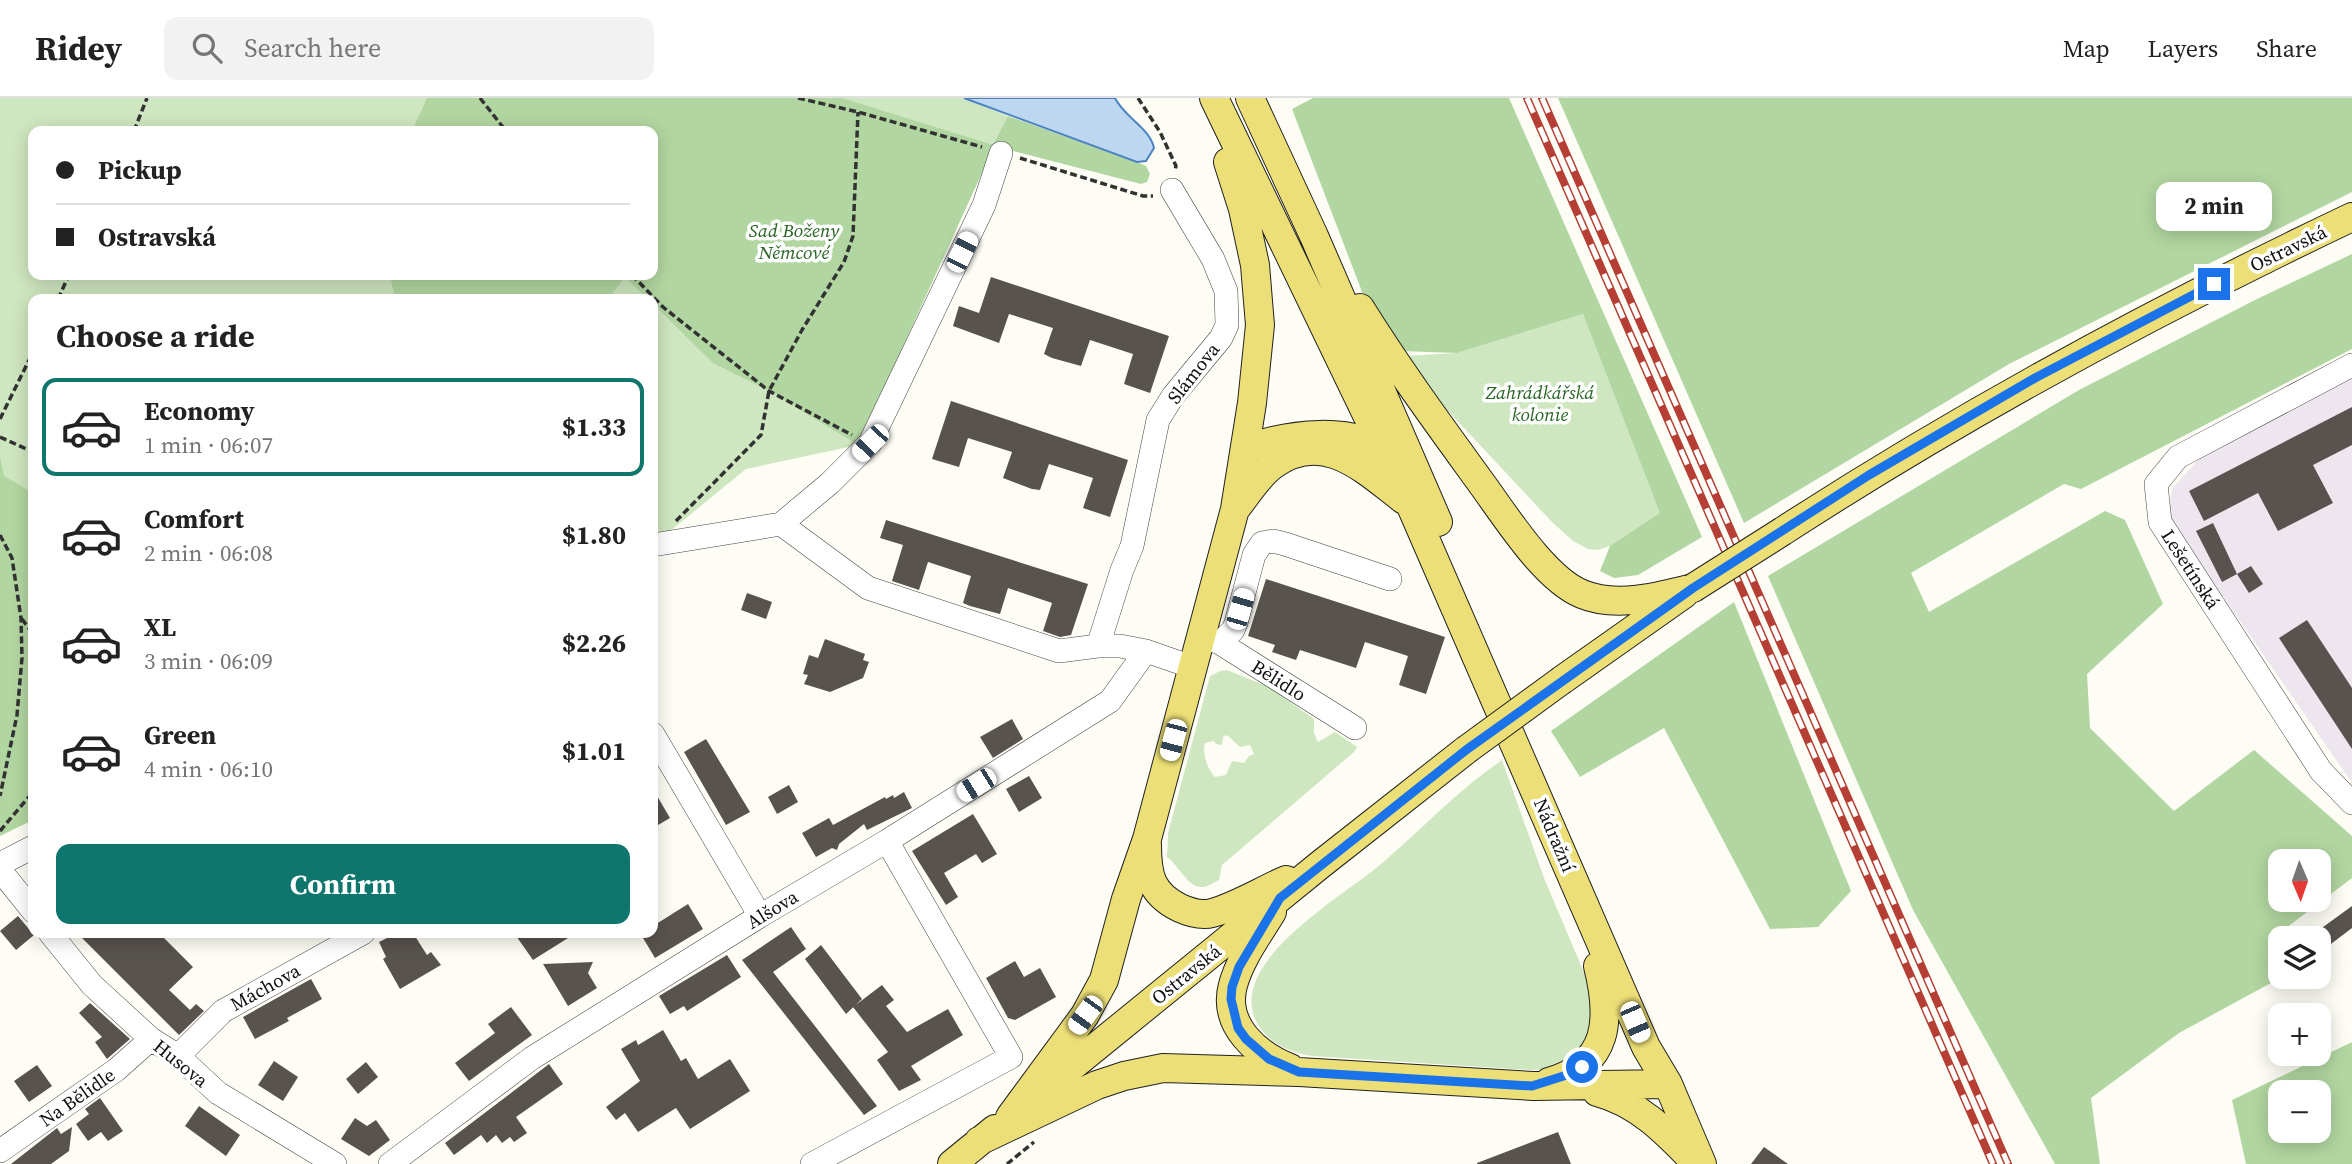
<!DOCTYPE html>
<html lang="en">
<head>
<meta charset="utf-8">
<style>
	body { margin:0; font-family:"Source Serif 4",serif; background:#f2f2f2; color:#222; height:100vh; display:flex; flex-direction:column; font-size:26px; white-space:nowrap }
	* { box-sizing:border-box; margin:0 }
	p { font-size:23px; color:#767676 }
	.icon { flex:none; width:38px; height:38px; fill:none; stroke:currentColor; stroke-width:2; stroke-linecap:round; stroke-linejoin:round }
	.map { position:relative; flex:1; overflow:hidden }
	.details { position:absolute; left:28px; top:196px; width:630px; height:644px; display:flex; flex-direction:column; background:#fff; border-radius:14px; box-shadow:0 4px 18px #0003 }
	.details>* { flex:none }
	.guide { position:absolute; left:28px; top:28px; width:630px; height:154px; border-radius:14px; box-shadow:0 4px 18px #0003; display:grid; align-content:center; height:154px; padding:0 28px; background:#fff }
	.needle { width:46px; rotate:178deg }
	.tools { position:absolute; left:2268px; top:751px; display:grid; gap:14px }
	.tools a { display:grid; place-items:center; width:63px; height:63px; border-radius:14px; background:#fff; box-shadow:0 4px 18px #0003; font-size:35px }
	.end { position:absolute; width:32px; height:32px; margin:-16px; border:9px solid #1a73e8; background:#fff; box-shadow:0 0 0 4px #fff }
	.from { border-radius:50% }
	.bubble { position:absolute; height:49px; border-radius:14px; background:#fff; box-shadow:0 4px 18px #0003; font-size:23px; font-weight:700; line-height:49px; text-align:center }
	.car { position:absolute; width:21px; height:42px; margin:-21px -10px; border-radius:9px; box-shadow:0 0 5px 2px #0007; background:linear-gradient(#fff 24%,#345 0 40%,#fff 0 76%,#345 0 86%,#fff 0) }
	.guide b { display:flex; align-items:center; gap:24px; height:66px; font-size:26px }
	.guide b+b { border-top:2px solid #e0e0e0 }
	.guide i { width:18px; height:18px; background:#222 }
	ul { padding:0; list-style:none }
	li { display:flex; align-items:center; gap:21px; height:98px; margin:0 14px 10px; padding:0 14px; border:4px solid transparent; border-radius:14px }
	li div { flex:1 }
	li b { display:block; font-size:26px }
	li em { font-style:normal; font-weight:700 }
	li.on { border-color:#0f766e }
	li>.icon { width:63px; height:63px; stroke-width:1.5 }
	h2 { padding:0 28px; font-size:32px; line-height:84px }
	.cta { display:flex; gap:14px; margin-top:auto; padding:14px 28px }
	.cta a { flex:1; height:80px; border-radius:14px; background:#0f766e; color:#fff; font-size:28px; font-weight:700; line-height:80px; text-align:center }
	header { display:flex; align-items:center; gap:42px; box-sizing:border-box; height:98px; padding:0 35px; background:#fff; border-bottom:2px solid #e0e0e0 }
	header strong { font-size:33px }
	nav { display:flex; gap:38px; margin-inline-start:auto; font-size:24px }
	.search { width:490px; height:63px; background:#f2f2f2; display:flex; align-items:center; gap:18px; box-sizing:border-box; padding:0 24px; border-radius:14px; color:#767676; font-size:26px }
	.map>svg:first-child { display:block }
</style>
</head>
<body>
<header>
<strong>Ridey</strong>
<div class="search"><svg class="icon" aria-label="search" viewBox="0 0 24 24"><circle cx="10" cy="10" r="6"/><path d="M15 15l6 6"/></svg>Search here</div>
<nav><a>Map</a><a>Layers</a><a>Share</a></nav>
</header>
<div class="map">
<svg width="2352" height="1066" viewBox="0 0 2352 1066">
	<rect width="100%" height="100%" fill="#fefdf5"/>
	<path fill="#eee6ee" d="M2352,278V685L2168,419L2172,391L2205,354Z"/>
	<path fill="#cfe7c0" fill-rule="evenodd" d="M0,0H964L1008,18L858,347L746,371L653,447V201H33V721L0,737ZM33,33H653V177H33Z
		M1583,216L1661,416L1610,448L1598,452L1588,451L1573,443L1552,424L1437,301L1405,258L1457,255Z
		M1227,572L1269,589L1314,621V635L1318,644L1335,634L1357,649L1354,654L1222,767L1219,782C1215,784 1207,789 1203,789C1188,791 1178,766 1167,759L1168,735L1210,578L1220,573ZM1227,637L1240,649L1250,647L1254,656L1249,658L1244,665L1232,663L1226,677L1215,679C1207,671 1202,655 1205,645L1214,643L1216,646L1222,647L1223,639Z
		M1502,662L1544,780L1591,891V932L1583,950L1569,964L1548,971L1530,972L1312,958C1289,954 1267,945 1256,923C1227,863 1344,798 1381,766C1421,732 1458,692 1502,662Z"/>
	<path fill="#b2d6a1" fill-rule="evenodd" d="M427,0H842L993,47L1008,18L1137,64L1146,68L1150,76L1147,84L1141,86L994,48L858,347L769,293L713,265L653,206V201H648L625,179L608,201H395L390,177H653V33H412Z
		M1313,0H1509L1702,439L1638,477L1614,480L1600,473L1610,448L1660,415L1583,216L1457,255L1401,253L1369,212L1292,11Z
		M1558,0H2352V94L2009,266L1744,425Z
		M2352,156V251L2081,391L2064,386L1911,475L1929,514L2105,413L2125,422L2163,506L2087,576L2090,630L2174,713L2254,652L2352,738V780L2274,839L2280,848L2282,879L2179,935L2091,1000L2100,1066H2055L1913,812L1768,478L2079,292L2257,201ZM2319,763V802H2280V763Z
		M0,359L4,378L33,395V722L0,738Z
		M1734,504L1851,793L1818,829L1770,831L1664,630L1580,679L1551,633Z
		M2352,944V1066H2246L2232,1002ZM2319,994V1032H2280V994Z"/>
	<path fill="#bed7f1" stroke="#4b83c2" stroke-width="2" d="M964,0H1115C1124,19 1150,30 1154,50L1146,63L1137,64Z"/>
	<path fill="#58534e" d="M991,179L1169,238L1150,295L1124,286L1133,256L1090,242L1081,268L1052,260L1044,256L1053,230L1009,216L999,245L953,228L959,208L979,215Z
		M951,303L1128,362L1110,419L1083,410L1093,380L1049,366L1040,392L1032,391L1003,380L1012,354L968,340L959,369L932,361Z
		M2352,309V347L2313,367L2333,405L2278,433L2258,395L2204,423L2189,393Z
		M886,422L1088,486L1071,537L1060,539L1043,533L1052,505L1008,490L1000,516L970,508L963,505L971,478L928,464L919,492L892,483L903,447L880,440Z
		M2213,425L2237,476L2222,484L2196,433Z
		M2251,468L2263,486L2249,495L2237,476Z
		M1266,481L1445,539L1426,596L1399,587L1408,558L1365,544L1356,570L1300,552L1296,562L1272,554L1275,547L1248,538Z
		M747,495L772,504L766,521L741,512Z
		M2307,522L2352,590V651L2279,540Z
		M825,541L865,556L863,562L869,564L863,580L830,594L804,586L808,577L803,576L809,557L818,560Z
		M1012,621L1023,641L993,660L980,639Z
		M706,641L750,714L726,727L684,654Z
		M1029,678L1042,700L1019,714L1006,691Z
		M789,687L798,704L777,716L768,699Z
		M653,691L670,720L653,730Z
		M904,694L912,710L867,732L864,726L839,746L837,752L832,750L816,759L802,735L829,720L833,727L885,699L886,701L893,697L894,700Z
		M973,716L997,756L982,765L976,756L944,775L958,799L946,807L912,753Z
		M688,806L703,831L655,860L640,835H653V828Z
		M2352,808V830L2319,855V832Z
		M18,818L34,837L16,852L0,833Z
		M791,829L806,851L773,874L877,1008L864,1017L742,862Z
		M77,835H159L193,869L169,892L190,912L196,906L204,913L179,937Z
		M397,835H413L427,857L431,854L441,867L400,891L383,861L386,859L379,844Z
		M514,835H576L533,862Z
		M821,847L862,901L846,916L805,861Z
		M727,857L741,879L687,913L684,908L670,916L659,898Z
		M1015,863L1024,879L1040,870L1056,899L1015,922L1008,920L986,880Z
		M593,864L588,875L597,890L568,908L543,866Z
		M311,881L322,901L287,920L289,923L255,941L243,919Z
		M882,887L894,902L886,908L907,934L948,911L963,937L911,968L921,982L899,993L877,962L888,954L853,909Z
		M90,905L130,941L107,961L95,944L102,939L79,915Z
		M511,909L532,937L469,983L455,965L495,935L488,926Z
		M663,932L681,963L686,960L698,981L730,961L750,993L690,1031L676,1010L638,1034L625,1015L616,1022L606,1009L640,983L621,951L636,942L638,947Z
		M274,963L298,979L283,1003L258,987Z
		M366,964L378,979L358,996L346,981Z
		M549,966L563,986L516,1019L527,1035L514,1044L510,1039L502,1045L496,1037L487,1045L481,1037L454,1057L445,1045Z
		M37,967L52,988L29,1004L14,983Z
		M100,1000L123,1033L108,1043L101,1034L88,1043L76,1026L89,1016L85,1011Z
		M199,1008L240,1037L226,1058L185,1028Z
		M355,1020L367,1028L376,1022L390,1042L369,1058L341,1041Z
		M72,1029L69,1053L51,1066H11L57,1030L61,1036Z
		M1558,1034L1571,1066H1477V1065Z
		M1764,1049L1788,1066H1751Z"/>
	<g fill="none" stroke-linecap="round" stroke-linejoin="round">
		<g stroke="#434343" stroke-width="24">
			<path id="minor" d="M2352,267L2178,359L2156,386L2160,424L2321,673L2352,705
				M781,426L830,385L870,345L984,107L1001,55
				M653,447L781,426L868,490L1059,553L1098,548H1120L1146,553L1192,569
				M1207,540L1220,545L1355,630
				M1220,545L1233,532L1236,525L1254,457L1262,445L1273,443L1285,446L1390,481
				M1098,548L1122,472L1132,448L1158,322L1173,298L1221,240L1227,227L1226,193L1213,161L1172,92
				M653,636L760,818
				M0,766L33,749
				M0,772L33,813
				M50,835L92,887L151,941L178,958L218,995L335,1066
				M178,958L223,913L363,835
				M0,1053L116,972L151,941
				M390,1066L532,960L760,818L887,743L1110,603L1146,553
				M812,1066L1011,959L887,743"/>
		</g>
		<g stroke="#212121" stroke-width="30">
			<path id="major" d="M1214,0L1410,406L1646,949L1668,986L1702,1066
				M1250,0L1314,138L1438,424
				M1360,210C1398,271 1440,328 1482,386C1506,419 1545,481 1582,496C1615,510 1659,499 1693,490
				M1245,351C1286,337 1354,325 1390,358
				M1237,409C1248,395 1258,378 1273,367C1323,330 1365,372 1404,402
				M1783,433C1965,315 2156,212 2352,119
				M1562,582L1684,496
				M1147,747C1147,777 1151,796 1180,810C1189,814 1201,818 1212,815C1235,809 1263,792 1286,782
				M1272,814C1258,837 1240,861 1233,887C1222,927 1257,957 1290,970
				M1549,984C1610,966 1611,921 1598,868
				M1043,992L1321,766L1466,652
				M1597,994C1639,1005 1667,1035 1696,1065
				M1010,1019L1085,917L1104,882L1126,801L1147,741L1235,411L1252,305L1260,227L1255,167L1243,111L1228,64
				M979,1043L1097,987L1124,978L1163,970L1299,974L1533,988L1668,986
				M952,1066L995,1031"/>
		</g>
		<path stroke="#323232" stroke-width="3.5" stroke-dasharray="7 3.5" stroke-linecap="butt" d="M480,0L506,33
			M798,0L858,14L982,49
			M1138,0L1160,34L1176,68L1175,72
			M134,33L147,0
			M1020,60L1143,98H1153
			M632,177L663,209L769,293L852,337
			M58,201L69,177
			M0,321L33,254
			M0,339L33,354
			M676,423L761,337L769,293L802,232L844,164L853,138L858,14
			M0,437L12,460L21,520L22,560L17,617L0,698
			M22,521L33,536
			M0,733L33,694
			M1007,1066L1034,1044"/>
		<use href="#minor" stroke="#fff" stroke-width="23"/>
		<use href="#major" stroke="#ecdf77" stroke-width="28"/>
		<g stroke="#b53f34" stroke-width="8">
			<path id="rail" d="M1527,0L1993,1066
				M1542,0L2008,1066"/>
		</g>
		<use href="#rail" stroke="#fff" stroke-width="5" stroke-dasharray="16" stroke-linecap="butt"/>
		<g stroke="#212121" stroke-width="30" stroke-linecap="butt">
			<path id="major-bridge" d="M1693,490L1783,433
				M1466,652L1562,582"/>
		</g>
		<use href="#major-bridge" stroke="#ecdf77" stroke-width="28"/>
	</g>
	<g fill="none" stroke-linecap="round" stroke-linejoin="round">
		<path stroke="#1a73e8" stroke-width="9" d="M1582,969L1573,975L1532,988L1299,974L1269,961L1246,941L1238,930L1231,901L1232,889L1239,869L1280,800L1466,652L1693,490L1869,377L2035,280L2214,186"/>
	</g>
	<g text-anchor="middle" stroke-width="7" stroke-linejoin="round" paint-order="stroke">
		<g font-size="19" font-style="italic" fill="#2a6425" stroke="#fff">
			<text x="794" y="139">Sad Boženy<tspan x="794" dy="22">Němcové</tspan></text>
			<text x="1540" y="301">Zahrádkářská<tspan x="1540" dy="22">kolonie</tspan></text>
		</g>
		<g font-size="19" fill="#101010" stroke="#fff">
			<text transform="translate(2288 150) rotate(-26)" y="7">Ostravská</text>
			<text transform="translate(1193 275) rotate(-52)" y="7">Slámova</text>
			<text transform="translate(2191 471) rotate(57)" y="7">Lešetínská</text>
			<text transform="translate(1279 582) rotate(32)" y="7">Bělidlo</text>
			<text transform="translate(1555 737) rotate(67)" y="7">Nádražní</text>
			<text transform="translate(772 811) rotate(-31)" y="7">Alšova</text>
			<text transform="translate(1186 876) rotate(-39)" y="7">Ostravská</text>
			<text transform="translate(265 889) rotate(-29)" y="7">Máchova</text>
			<text transform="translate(181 965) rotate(39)" y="7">Husova</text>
			<text transform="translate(77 999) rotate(-35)" y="7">Na Bělidle</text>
		</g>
	</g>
</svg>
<div class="tools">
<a><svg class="needle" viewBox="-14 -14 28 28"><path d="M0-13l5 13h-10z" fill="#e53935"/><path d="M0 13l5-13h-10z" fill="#767676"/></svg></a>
<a><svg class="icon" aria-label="layers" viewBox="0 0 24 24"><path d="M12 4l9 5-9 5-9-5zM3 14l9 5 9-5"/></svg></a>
<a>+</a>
<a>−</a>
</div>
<i class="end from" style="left:1582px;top:969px"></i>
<i class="end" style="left:2214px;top:186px"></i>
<div class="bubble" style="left:2156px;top:84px;width:116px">2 min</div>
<i class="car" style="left:962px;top:154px;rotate:26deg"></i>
<i class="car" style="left:870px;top:345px;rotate:224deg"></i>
<i class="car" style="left:1240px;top:511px;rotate:16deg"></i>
<i class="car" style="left:1173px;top:642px;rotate:195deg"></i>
<i class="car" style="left:976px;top:687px;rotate:238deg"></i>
<i class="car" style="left:1085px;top:917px;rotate:216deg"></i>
<i class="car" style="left:1635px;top:924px;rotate:157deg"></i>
<div class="guide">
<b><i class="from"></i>Pickup</b>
<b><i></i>Ostravská</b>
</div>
<section class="details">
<h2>Choose a ride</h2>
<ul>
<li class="on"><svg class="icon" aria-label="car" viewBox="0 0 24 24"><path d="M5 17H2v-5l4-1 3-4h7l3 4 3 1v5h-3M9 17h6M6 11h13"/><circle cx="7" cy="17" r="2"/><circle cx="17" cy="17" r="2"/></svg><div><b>Economy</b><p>1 min · 06:07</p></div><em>$1.33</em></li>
<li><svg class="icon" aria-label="car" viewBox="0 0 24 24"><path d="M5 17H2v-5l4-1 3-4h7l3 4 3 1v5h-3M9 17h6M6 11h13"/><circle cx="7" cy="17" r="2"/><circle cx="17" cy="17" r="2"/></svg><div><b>Comfort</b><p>2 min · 06:08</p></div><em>$1.80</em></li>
<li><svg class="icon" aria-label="car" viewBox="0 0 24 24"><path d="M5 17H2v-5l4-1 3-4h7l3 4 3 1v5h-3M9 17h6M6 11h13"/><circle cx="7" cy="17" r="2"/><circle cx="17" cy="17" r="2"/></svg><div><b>XL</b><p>3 min · 06:09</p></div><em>$2.26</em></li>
<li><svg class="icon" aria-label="car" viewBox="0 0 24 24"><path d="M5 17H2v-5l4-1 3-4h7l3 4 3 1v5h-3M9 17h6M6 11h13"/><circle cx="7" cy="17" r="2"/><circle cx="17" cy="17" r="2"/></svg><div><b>Green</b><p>4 min · 06:10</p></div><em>$1.01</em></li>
</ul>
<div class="cta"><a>Confirm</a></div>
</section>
</div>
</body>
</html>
